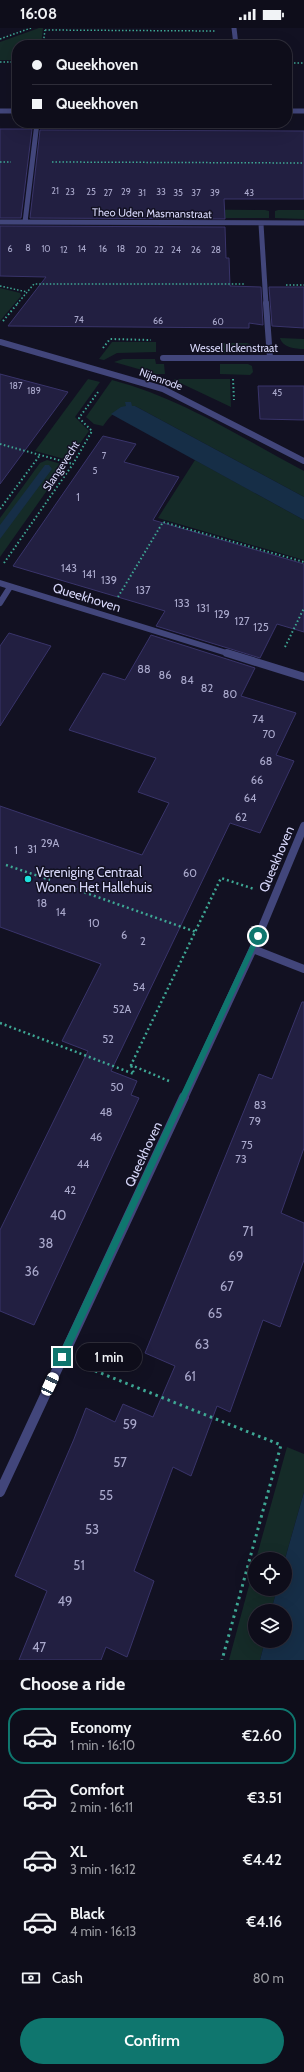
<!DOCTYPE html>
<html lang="en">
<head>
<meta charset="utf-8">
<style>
	body { margin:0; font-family:Cabin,sans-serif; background:#1c1b27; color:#f1f3f6; height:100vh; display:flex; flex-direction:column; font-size:15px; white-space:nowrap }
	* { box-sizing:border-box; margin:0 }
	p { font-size:13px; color:#9b9ca2 }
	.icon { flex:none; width:22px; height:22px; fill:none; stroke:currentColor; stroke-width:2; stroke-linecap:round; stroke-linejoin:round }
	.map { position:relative; height:1632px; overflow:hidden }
	.side { display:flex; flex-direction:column; background:#0e0d1a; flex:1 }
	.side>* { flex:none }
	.hud { position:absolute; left:12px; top:12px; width:280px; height:88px; border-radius:16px; box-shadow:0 4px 16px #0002,0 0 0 1px #2e2d39; display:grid; align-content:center; height:88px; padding:0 20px; background:#0e0d1a }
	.buttons { position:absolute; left:248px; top:1524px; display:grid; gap:8px }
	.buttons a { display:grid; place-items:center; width:44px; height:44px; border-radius:50%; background:#0e0d1a; box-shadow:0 4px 16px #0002,0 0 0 1px #2e2d39; font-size:20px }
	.end { position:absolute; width:18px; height:18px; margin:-9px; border:5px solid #0f766e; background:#fff; box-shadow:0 0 0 2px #fff }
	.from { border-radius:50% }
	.bubble { position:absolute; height:28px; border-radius:14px; background:#0e0d1a; box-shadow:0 4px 16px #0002,0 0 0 1px #2e2d39; font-size:13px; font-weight:600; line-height:28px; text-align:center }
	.car { position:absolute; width:12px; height:24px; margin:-12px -6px; border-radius:5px; box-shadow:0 0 3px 1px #0007; background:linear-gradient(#fff 24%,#345 0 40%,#fff 0 76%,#345 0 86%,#fff 0) }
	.hud b { display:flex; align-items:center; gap:14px; height:38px; font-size:15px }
	.hud b+b { border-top:1px solid #2e2d39 }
	.hud i { width:10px; height:10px; background:#f1f3f6 }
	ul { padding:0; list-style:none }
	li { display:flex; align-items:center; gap:12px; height:56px; margin:0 8px 6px; padding:0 12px; border:2px solid transparent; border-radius:16px }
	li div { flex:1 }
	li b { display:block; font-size:15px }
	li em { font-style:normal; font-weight:600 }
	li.on { border-color:#0f766e }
	li>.icon { width:36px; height:36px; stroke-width:1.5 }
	h2 { padding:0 20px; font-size:18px; line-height:48px }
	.pay { display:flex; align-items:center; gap:10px; height:44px; padding:0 20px; font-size:15px }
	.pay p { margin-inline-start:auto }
	.cta { display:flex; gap:8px; margin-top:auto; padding:8px 20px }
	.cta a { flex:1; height:46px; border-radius:24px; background:#0f766e; color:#fff; font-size:16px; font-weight:600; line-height:46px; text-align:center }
	.status { display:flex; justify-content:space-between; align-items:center; height:28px; padding:0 20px; background:#0e0d1a; direction:ltr }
	.status svg { height:11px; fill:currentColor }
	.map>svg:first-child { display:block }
</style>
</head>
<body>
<div class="status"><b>16:08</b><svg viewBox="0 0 49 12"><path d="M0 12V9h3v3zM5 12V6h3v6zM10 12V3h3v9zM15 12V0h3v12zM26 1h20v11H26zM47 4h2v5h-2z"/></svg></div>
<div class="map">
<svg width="304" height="1632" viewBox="0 0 304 1632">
	<rect width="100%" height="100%" fill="#121122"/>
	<path fill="#152b28" d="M39,0H43L41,17H17V32H0V14Z
		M152,181L265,182L269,183V190H148Z
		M278,182H304V191L275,190V183Z
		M0,260L20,265L21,268L0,293Z
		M280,310L304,311V321C295,321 282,319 280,310Z
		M112,314H156V324L117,325L104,332L99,331Z
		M220,315H247L252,317V324L248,325H220Z
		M123,331H155L156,336H164L165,346H156L114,334Z
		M220,336H248L252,338L253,344L250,347L220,346Z
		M88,351L100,354L75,389L89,403L68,432L35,423Z
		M175,351H230L231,379L174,352Z
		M112,352C181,370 242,410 304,443V469L135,378C119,379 112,385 103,398L94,396L86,389Z
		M47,432L65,437L0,529V490L40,435Z
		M195,432L304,492V532L158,490Z
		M287,1419L304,1426V1464L285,1531H256Z
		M255,1535V1561H277L271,1583H255V1613H265L260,1632H229Z"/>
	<path fill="#162e47" d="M125,374H131L132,378H135L304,469V492L111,386L121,379L126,378Z
		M45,437H49L52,441L0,511V497Z
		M304,1464V1632H260L265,1613H285V1583H271L277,1561H285V1531Z"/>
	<path fill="#221f41" stroke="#39346a" d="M0,101H32L21,190H0Z
		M40,102L304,103V171H224L225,191L30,190Z
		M0,198L225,199L226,230H229L230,258L261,259L263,297L249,295V300L8,298L46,249L0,248Z
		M269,259H304V300L272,298Z
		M0,346L68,364L0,456Z
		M258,358H304V392L260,391Z
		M103,408L136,416L124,434L179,449L153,492L304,536V604L277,596L260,630L156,598L165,583L13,538Z
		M9,605L51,618L0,698V618Z
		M151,607L255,640L241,668L296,685L276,727L294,733L260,805L230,795L111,1043L137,1053L131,1067L139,1070L34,1297L0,1283V1202L88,1023L62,1013L101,936L0,899V778L142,827L169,775L138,764L156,730L69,702L103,645L125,652Z
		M302,974H304V1120L281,1185L304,1195V1232L280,1299L263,1292L230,1384L217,1378L191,1448L173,1439L134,1543L154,1553L127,1629L106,1619L101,1632H19L47,1563L15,1548L74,1411L86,1380L115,1394L123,1376L153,1389L175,1338L145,1325L259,1046L272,1051Z"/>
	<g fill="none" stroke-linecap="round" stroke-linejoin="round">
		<path stroke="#3ea794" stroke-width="1.5" stroke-dasharray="1.5 2" stroke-linecap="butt" d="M45,2L215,3
			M0,11L31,0
			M43,17L45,2
			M0,34H17
			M287,35H304
			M0,134H11
			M52,134L304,135
			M286,257H304
			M0,258L27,264
			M17,276L34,256H245"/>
		<path stroke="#3ea794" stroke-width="2" stroke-dasharray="1.5 2.5" stroke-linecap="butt" d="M3,293L18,275
			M103,320L110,311L151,312
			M233,351L234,372
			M0,416L73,436
			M0,481L40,427
			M4,535L73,436L92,403L79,390L98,364
			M118,569L163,494L304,534
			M285,619L304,580"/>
		<path stroke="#3ea794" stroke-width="2.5" stroke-dasharray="2 3" stroke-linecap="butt" d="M6,837L50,852
			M75,861L196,904
			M0,995L134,1046L131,1037
			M169,1053L131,1037L221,850L254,861"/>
		<path stroke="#3ea794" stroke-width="3" stroke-dasharray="2.5 4" stroke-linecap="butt" d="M83,1338L281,1417L222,1632"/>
		<path stroke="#42467b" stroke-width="5" d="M234,0L236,17
			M0,83H17
			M287,83H304
			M0,194L304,195
			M25,194L37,95
			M261,196L266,276"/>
		<path stroke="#42467b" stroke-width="6" d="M266,275L270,330
			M0,314L163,361L304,433
			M163,330H304
			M0,555L230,626
			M0,575L10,559"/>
		<path stroke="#42467b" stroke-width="8" d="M227,625L304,649
			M253,921L304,941
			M184,1070L253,921L304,798"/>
		<path stroke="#42467b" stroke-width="10" d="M0,1464L184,1069"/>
	</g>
	<path fill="#0f766e" d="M258,905L261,908L65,1332H59V1326L255,908Z"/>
	<circle fill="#1ce1dd" stroke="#121122" stroke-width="1.5" cx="28" cy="851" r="4"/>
	<g text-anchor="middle" stroke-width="3" stroke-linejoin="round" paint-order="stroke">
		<g font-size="9" fill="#aaa9cc">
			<text x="55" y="166">21</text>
			<text x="70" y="167">23</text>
			<text x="91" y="167">25</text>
			<text x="126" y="167">29</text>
			<text x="161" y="167">33</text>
			<text x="108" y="168">27</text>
			<text x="142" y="168">31</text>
			<text x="178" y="168">35</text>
			<text x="196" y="168">37</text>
			<text x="215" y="168">39</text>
			<text x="249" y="168">43</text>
			<text x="28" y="223">8</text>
			<text x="10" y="224">6</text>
			<text x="46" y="224">10</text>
			<text x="82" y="224">14</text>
			<text x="103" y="224">16</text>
			<text x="121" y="224">18</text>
			<text x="64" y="225">12</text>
			<text x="141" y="225">20</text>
			<text x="159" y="225">22</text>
			<text x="176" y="225">24</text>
			<text x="196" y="225">26</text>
			<text x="216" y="225">28</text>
			<text x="79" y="295">74</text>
			<text x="158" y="296">66</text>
			<text x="218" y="297">60</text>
			<text x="16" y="361">187</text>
			<text x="34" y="366">189</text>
			<text x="277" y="368">45</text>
			<text x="104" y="431">7</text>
			<text x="95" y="446">5</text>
		</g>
		<g font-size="11" fill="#d7d7fa" stroke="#121122">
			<text transform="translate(152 185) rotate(1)" y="4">Theo Uden Masmanstraat</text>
			<text x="234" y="324">Wessel Ilckenstraat</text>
			<text transform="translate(161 351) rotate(20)" y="4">Nijenrode</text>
			<text transform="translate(61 438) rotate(-57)" y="4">Slangevecht</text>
		</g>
		<g font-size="11" fill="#aaa9cc">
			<text x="78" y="473">1</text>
			<text x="69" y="544">143</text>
			<text x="89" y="550">141</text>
			<text x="109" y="556">139</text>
			<text x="143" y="566">137</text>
			<text x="182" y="579">133</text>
			<text x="203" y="584">131</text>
			<text x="222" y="590">129</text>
			<text x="242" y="597">127</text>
			<text x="261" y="603">125</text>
			<text x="144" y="645">88</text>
			<text x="165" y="651">86</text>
			<text x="187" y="656">84</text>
			<text x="207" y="664">82</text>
			<text x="230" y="670">80</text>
			<text x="258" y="695">74</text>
			<text x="269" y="710">70</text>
			<text x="266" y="737">68</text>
			<text x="257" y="756">66</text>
			<text x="250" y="774">64</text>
			<text x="241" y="793">62</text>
			<text x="50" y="819">29A</text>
			<text x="32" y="825">31</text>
			<text x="16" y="826">1</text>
			<text x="190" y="849">60</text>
			<text x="42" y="879">18</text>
			<text x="61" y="888">14</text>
			<text x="94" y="899">10</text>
			<text x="124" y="911">6</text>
			<text x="143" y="917">2</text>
			<text x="139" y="963">54</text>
			<text x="122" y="985">52A</text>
			<text x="108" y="1015">52</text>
			<text x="117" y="1063">50</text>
			<text x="260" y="1081">83</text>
			<text x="106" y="1088">48</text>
			<text x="255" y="1097">79</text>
			<text x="96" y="1113">46</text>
			<text x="247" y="1121">75</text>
			<text x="241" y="1135">73</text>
			<text x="83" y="1140">44</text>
			<text x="70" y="1166">42</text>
		</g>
		<g font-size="13" fill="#d7d7fa" stroke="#121122">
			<text transform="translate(87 569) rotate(17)" y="5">Queekhoven</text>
			<text transform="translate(276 831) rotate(-67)" y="5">Queekhoven</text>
			<text transform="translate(143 1126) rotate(-65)" y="5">Queekhoven</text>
		</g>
		<g font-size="13" fill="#d7d7fa" stroke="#121122" text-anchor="start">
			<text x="36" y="849">Vereniging Centraal<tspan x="36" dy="15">Wonen Het Hallehuis</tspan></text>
		</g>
		<g font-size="13" fill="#aaa9cc">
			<text x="58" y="1192">40</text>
			<text x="248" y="1208">71</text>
			<text x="46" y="1220">38</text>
			<text x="236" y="1233">69</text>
			<text x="32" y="1248">36</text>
			<text x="227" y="1263">67</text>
			<text x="215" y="1290">65</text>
			<text x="202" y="1321">63</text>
			<text x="190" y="1353">61</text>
			<text x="130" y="1401">59</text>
			<text x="120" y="1439">57</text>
			<text x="106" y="1472">55</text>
			<text x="92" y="1506">53</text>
			<text x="79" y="1542">51</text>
			<text x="65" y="1578">49</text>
			<text x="39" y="1624">47</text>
		</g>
	</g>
</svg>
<div class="buttons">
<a><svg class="icon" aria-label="locate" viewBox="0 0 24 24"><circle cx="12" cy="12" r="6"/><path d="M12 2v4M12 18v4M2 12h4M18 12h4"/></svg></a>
<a><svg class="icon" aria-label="layers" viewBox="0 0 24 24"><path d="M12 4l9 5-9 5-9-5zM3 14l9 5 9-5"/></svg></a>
</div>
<i class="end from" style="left:258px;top:908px"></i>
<i class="end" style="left:62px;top:1329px"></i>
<div class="bubble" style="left:76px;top:1315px;width:66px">1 min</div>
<i class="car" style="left:50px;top:1356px;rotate:25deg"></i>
<div class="hud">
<b><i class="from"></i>Queekhoven</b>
<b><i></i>Queekhoven</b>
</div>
</div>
<section class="side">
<h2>Choose a ride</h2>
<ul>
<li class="on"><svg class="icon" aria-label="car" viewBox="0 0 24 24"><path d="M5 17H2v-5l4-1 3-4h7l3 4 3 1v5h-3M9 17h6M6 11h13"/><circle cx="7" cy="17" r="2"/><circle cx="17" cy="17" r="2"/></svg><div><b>Economy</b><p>1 min · 16:10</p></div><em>€2.60</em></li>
<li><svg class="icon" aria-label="car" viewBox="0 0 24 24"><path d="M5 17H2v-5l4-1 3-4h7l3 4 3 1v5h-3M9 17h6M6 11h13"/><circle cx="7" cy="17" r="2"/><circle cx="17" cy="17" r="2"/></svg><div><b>Comfort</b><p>2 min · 16:11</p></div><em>€3.51</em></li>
<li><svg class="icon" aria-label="car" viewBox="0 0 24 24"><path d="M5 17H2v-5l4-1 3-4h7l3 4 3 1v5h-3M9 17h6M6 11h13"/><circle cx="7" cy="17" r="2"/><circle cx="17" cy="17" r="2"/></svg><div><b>XL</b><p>3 min · 16:12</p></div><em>€4.42</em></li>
<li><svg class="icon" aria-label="car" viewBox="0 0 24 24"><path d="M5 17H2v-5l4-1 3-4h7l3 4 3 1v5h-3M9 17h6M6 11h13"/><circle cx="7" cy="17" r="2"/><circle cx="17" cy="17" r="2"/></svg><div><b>Black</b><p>4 min · 16:13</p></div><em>€4.16</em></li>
</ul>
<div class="pay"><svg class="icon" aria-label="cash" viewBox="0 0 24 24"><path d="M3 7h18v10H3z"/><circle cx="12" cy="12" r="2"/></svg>Cash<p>80 m</p></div>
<div class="cta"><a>Confirm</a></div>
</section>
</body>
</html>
